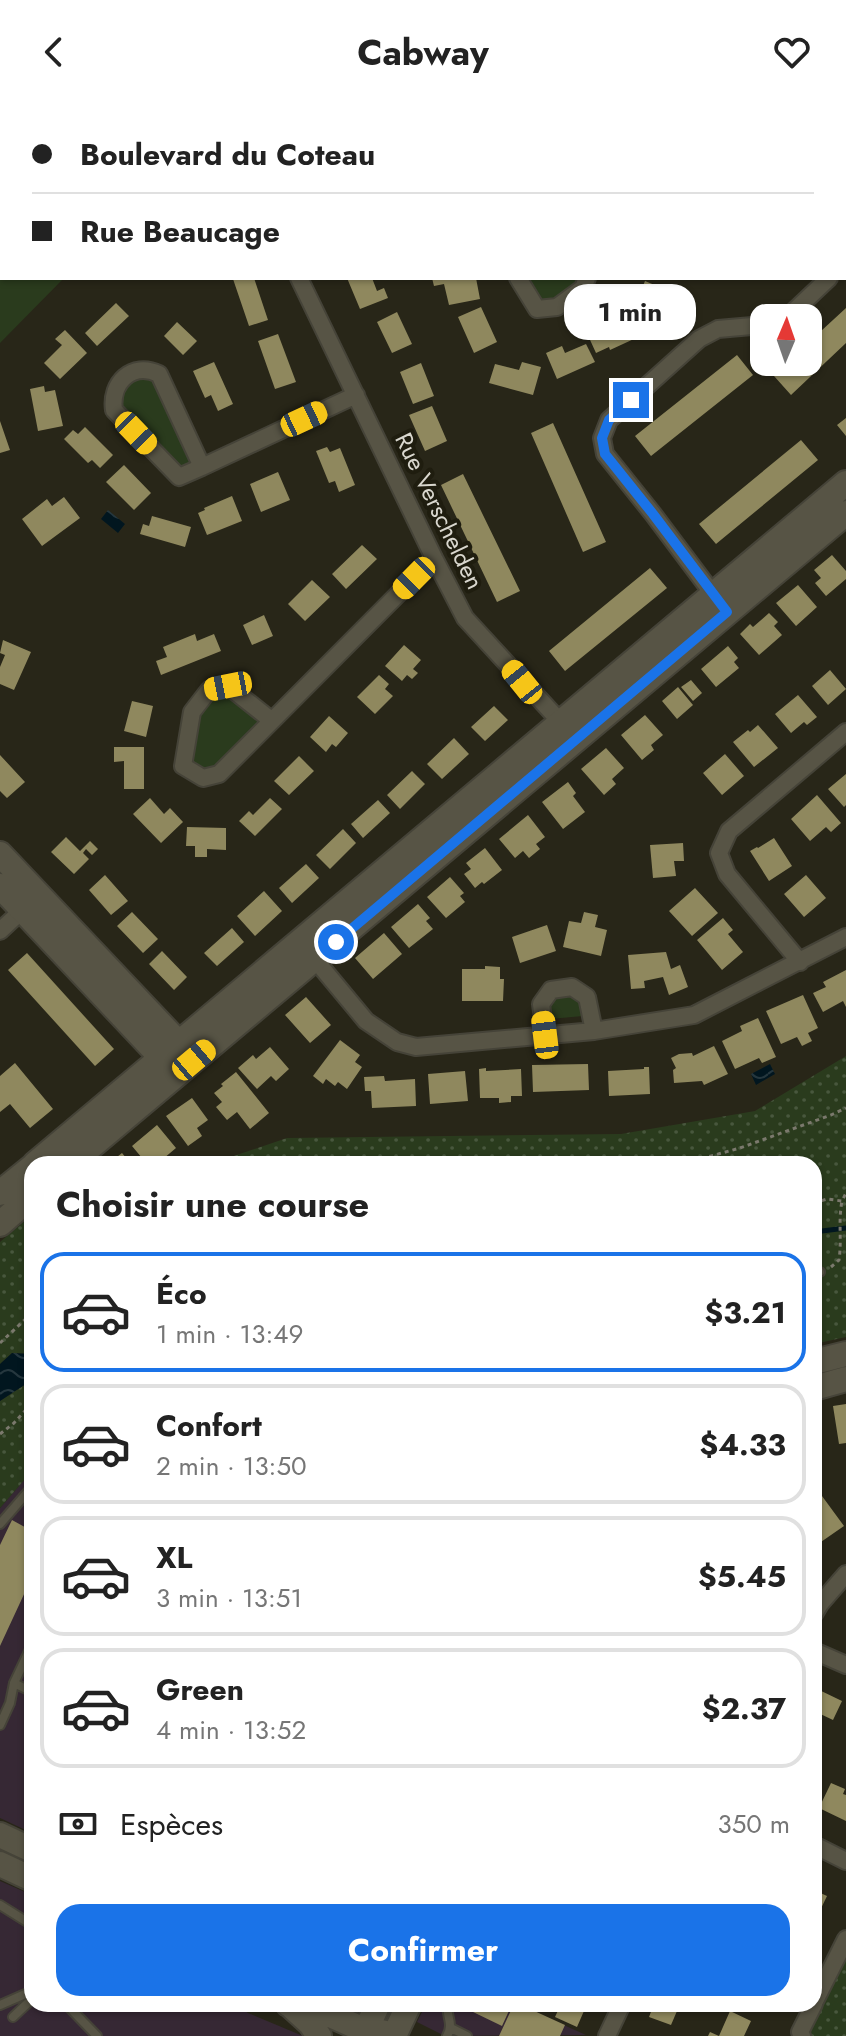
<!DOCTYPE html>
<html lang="fr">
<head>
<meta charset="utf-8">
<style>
	body { margin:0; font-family:Jost,sans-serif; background:#f6f6f6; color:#222; height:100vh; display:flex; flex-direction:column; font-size:30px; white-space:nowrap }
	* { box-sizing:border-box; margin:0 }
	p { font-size:26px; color:#767676 }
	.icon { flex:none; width:44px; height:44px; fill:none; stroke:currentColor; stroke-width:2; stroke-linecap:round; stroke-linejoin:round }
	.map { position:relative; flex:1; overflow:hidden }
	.sheet { position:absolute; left:24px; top:1052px; width:798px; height:856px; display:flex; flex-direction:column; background:#fff; border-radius:24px; box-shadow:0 2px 6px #0004 }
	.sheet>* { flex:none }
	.top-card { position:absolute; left:0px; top:0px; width:846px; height:176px; box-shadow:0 2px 6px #0004; display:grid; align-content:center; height:176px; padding:0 32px; background:#fff }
	.needle { width:52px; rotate:2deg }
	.tools { position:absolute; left:750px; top:200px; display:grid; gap:16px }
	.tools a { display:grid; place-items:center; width:72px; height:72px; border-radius:16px; background:#fff; box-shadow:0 2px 6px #0004; font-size:40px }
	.end { position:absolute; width:36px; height:36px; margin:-18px; border:10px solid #1a73e8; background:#fff; box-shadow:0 0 0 4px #fff }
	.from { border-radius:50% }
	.bubble { position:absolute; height:56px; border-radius:24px; background:#fff; box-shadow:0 2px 6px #0004; font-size:26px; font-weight:700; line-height:56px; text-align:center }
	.car { position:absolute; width:24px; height:48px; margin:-24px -12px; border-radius:10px; box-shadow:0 0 6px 2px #0007; background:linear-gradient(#f5c518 24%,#345 0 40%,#f5c518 0 76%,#345 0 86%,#f5c518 0) }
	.top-card b { display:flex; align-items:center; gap:28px; height:76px; font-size:30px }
	.top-card b+b { border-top:2px solid #e0e0e0 }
	.top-card i { width:20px; height:20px; background:#222 }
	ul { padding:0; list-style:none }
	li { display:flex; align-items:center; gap:24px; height:120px; margin:0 16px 12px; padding:0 16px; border:4px solid #e0e0e0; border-radius:24px }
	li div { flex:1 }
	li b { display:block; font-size:30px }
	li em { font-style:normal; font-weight:700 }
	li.current { border-color:#1a73e8 }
	li>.icon { width:72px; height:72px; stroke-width:1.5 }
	h2 { padding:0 32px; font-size:36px; line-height:96px }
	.pay { display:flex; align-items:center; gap:20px; height:88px; padding:0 32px; font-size:30px }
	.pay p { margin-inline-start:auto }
	.primary-button { display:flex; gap:16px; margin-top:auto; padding:16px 32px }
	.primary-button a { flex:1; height:92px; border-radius:24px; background:#1a73e8; color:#fff; font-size:32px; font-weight:700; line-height:92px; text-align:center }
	header { display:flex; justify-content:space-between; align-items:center; height:104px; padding:0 32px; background:#fff; font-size:36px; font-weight:700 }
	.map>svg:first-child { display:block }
</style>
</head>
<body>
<header><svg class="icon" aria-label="back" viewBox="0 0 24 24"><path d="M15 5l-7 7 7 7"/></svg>Cabway<svg class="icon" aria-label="heart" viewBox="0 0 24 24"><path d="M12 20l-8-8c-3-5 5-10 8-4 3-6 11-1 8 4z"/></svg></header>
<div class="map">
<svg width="846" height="1932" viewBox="0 0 846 1932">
	<defs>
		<pattern id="park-dots" width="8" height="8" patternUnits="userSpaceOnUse" patternTransform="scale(2)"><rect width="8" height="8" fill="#2a3b1d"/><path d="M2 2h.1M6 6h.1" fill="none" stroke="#48573d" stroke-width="1.8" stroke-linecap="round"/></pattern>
		<pattern id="water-waves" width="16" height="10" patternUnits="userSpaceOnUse" patternTransform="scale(2)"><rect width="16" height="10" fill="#01161f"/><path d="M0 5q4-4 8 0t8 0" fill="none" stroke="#25373e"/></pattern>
	</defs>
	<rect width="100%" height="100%" fill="#282618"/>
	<path fill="#362834" d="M32,1367V1729L0,1714V1404Z
		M0,1777L32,1791V1900H234L248,1909L303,1932H0Z
		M426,1900H541L537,1909L586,1931L445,1932L417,1918Z"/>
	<path fill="#2a3b1d" d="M2,115V174H64L0,239V117Z
		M527,174H582L558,196L543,197Z
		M138,273L158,276L193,355L186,362L178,363L118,304L126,279Z
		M228,591L264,617L215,667L203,669L188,661L196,612L212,592Z
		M570,891L581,897L583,912L550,915L549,904L557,893Z"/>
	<path fill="url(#park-dots)" d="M846,952V1233L814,1240V1060H210L287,1034L621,1030L755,1007Z
		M32,1111V1250L12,1249L0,1260V1138Z
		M32,1276V1367L0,1404V1297Z
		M846,1852V1932H813L808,1930Z"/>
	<path fill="url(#water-waves)" d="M108,406L125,420L118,429L101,415Z
		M770,960L775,970L756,981L751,970Z
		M12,1249L32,1250V1276L0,1297V1260Z"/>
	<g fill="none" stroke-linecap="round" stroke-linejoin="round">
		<path stroke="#01161f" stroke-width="5" d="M814,1128L846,1124"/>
	</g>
	<path fill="#8f885e" d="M237,174H254L268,216L249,222L233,175Z
		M347,174H372L377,187L384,184L388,194L360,205Z
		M432,174H476L480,195L449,201L444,180L434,182Z
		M645,177L669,187L657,216L633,206Z
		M116,199L129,212L97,242L85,229Z
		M481,203L497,238L474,249L458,213Z
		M846,204V239L791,291L774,272L788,258H808V239Z
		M397,208L412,240L392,249L377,218Z
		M625,209L636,234L610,246L609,243L596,249L586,227Z
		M177,218L197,237L183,251L164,232Z
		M65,226L87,249L60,275L44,259L62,241L55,235Z
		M278,230L296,278L275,285L258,237Z
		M586,240L595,258L557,275L546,249L562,242L565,249Z
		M737,251L753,271L651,352L635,332Z
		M214,258L233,300L218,307L211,291L205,294L193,267Z
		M522,258L541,263L533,291L489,279L495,260L519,266Z
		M421,259L434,292L413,300L400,268Z
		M44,282L45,288L55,286L63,322L38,327L30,285Z
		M432,302L447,337L425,347L409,311Z
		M846,314V332L837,321Z
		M0,317L10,346L0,349Z
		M553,319L606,438L583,448L531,329Z
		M85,323L113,351L100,364L92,356L88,359L64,335L73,326L78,330Z
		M801,336L818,356L716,440L699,420Z
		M327,343L330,348L340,344L355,381L339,388L335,377L329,379L316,347Z
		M124,361L151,389L134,406L106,378Z
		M278,368L290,396L261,408L250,380Z
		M463,370L520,487L497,498L441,381Z
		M232,392L242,417L207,431L198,409L205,406L204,404Z
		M64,393L80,414L42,442L22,415L47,395L52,402Z
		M152,412L191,423L185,443L140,430L143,420L149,422Z
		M362,441L377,455L346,485L332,470Z
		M832,451L846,467V475L826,492L815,479L821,474L814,466Z
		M650,464L667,484L565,567L549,547Z
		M312,476L330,493L305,517L288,500Z
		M798,481L817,503L796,522L776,499Z
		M769,509L778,518L774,522L782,531L759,551L740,530L750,520L753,523Z
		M264,511L273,532L252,541L243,521Z
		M195,530L197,537L214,530L221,547L161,571L156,557L167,553L163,543Z
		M3,536L31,548L14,586L0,580V563L5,551L0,549Z
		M404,541L421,556L413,565L418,569L412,575L407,571L402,577L385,562Z
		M728,542L738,554L734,558L739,564L716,583L701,565Z
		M830,566L846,585L828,601L812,582Z
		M379,571L389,580L385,585L393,592L375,610L357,593Z
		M691,576L702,589L693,597L681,583Z
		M678,583L693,601L677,615L662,597Z
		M798,591L817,613L807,621L804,618L791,629L775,610Z
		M132,597L153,602L146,633L124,627Z
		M494,602L508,616L485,637L471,623Z
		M645,611L663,631L651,641L654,646L642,656L621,631Z
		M329,612L348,629L336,643L332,640L326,648L310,633Z
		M758,621L778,644L754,663L733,638L748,626L750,628Z
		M454,634L469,650L442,675L427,660Z
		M114,643H144V685H124V657L114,658Z
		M606,644L624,664L612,675L616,680L604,691L581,665Z
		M725,650L744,672L722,691L703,669Z
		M0,651L25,678L7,694L0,687Z
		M299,652L314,667L289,691L274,677Z
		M412,667L425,680L400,705L387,691Z
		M846,670V701L844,703L828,685Z
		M568,678L576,689L573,692L585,708L563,725L542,698Z
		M817,691L841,719L831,728L826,723L810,737L791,715Z
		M150,694L164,710L170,704L183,718L161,739L133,710Z
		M270,694L282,705L255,732L239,717L249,707L253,711Z
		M378,696L390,709L363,734L351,720Z
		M528,711L545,733L536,740L540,745L529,754L523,747L515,754L499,735Z
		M187,723L226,724V746L207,745V753H195V742H186Z
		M343,725L356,739L330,765L316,751Z
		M66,733L80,747L90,737L98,745L92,751L86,745L83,749L89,755L74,770L51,748Z
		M774,734L792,762L769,777L750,747L757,743L758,744Z
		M683,739L684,757H674L676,772L653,774L650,741Z
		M485,744L502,766L484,780L482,778L475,784L464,770L471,765L466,759Z
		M306,760L319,774L292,799L279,784Z
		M105,771L128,797L111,811L89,786Z
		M806,771L826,794L804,813L784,790Z
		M450,773L464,789L460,792L465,798L446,814L427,793Z
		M695,784L718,809L692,832L669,807Z
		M264,787L282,807L255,832L237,812Z
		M418,800L430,814L426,817L433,825L409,844L391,823Z
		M132,808L158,835L143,849L117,822Z
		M584,808L598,811L595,823L607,826L601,852L563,843L569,817L581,819Z
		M723,814L733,826L728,830L743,848L722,866L697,836Z
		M547,821L556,847L520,859L512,833Z
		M232,824L244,838L217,862L204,849Z
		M384,829L402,850L373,875L355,854Z
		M162,847L187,873L174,886L149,860Z
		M666,848L671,865L680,861L688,883L669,891L663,873L644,877L645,884L631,885L628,851Z
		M27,849L114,945L95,962L8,866Z
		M485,862L500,863V875H504L503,897H462V865H485Z
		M846,866V903L843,897L823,908L813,889L826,883L823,878Z
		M803,891L818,924L808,929L812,937L802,942L797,933L781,940L766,907Z
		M306,893L331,921L310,939L285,911Z
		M758,914L776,953L762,959L759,954L735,965L722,937L742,927L740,922Z
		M340,936L360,951L355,958L362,963L347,985L338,978L335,982L326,975L323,980L313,972Z
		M714,942L728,970L704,981L702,977L674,979L673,966L676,964L671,954L679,950L692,949L693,952Z
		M270,943L289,965L276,977L271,972L257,985L238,964L253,951L256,955Z
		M15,959L53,1005L30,1024L10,1000L0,1008V972Z
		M588,960L589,986L533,988L532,961Z
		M644,963H649L650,990L609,992L608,967L644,965Z
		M486,964V967L521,965L522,992H511V998L499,999V994H480L479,965Z
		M465,967L468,997L430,1000L428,970Z
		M236,968L269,1009L250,1025L237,1008L227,1016L216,1003L222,998L214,989L223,982L221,980Z
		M384,972L385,977L415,975L416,1002L372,1004L371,987H365L364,973Z
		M192,994L208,1016L197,1024L202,1032L188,1042L166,1012Z
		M157,1021L176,1044L157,1060H147L132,1042Z
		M122,1049L131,1060H108Z
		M846,1300V1339L839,1340L833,1302Z
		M822,1392L844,1422L818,1440L814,1435V1397Z
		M12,1416L32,1427V1473L0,1542V1441Z
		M815,1584L842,1597L833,1616L814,1607Z
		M831,1679L845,1685L843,1690L846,1691V1717L819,1704Z
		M814,1786L827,1792L814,1819Z
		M474,1900H512L502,1922L471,1907Z
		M514,1900H519L565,1921L560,1932H499Z
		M561,1900H587L577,1923L555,1913Z
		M654,1900H680L671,1921L649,1913Z
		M730,1907L751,1917L744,1932H708L710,1928L719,1932Z"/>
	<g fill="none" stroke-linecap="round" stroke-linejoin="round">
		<g stroke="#454338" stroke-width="12">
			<path id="lane" d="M814,1171L820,1168
				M0,1420L32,1383
				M14,1579L32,1588
				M0,1621L10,1599L14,1579L32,1541
				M0,1801L32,1821
				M66,1900L97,1932
				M0,1901L32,1887
				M13,1913L32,1895
				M451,1924L467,1932
				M447,1932C455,1918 444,1911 449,1900"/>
		</g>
		<g stroke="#454338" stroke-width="20">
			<path id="street" d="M429,0L431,2
				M393,2L395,0
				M821,2L823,0
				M299,174L434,454L465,514L567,625
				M518,174L537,205L557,203L583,184L587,174
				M780,214L793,208L829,174
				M202,363L159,270C132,257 110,279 114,306L179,373L202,363L356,291
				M719,498L653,410L605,350L602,334L609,316L699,235L718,225L764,221
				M271,616L228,582L209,586L192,608L183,662L203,674L219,670L434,454
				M0,827L28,801
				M308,847L366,917L397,938L416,943L594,927L694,911L846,833
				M800,858L727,770L719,749L729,727L846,628
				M545,931L541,900L551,886L572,883L587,893L594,927
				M814,1510L820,1500L846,1470
				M814,1547L846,1561
				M814,1741L846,1757
				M814,1899L846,1835
				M607,1932L622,1900
				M802,1932L800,1928L814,1900"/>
		</g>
		<g stroke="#454338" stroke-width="28">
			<path id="secondary" d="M696,0L698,2
				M718,0L720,2
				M844,132L846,134
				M844,156L846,158
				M0,750L188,949
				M0,782L173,966
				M35,1060L846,379
				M70,1060L846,409
				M0,1089L32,1063
				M0,1120L32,1092
				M814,1258L846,1250
				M814,1284L846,1275
				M0,1731L32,1746
				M0,1760L32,1775
				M288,1900L319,1906L355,1922L394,1931
				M289,1900L310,1919L319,1932
				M363,1932L378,1900
				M394,1932L409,1900"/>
		</g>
		<path stroke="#7b796d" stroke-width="3" stroke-dasharray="4 4" stroke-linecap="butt" d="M176,2L177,0
			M0,174L2,172
			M646,1060L693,1057L740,1044L831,1011L846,1004
			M814,1099L827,1095L842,1097L846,1089
			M831,1163L839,1156C842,1136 838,1117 842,1097
			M0,1239L32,1209
			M0,1330L14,1319L32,1299"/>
		<use href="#lane" stroke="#575445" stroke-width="8"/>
		<use href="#street" stroke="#575445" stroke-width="16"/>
		<use href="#secondary" stroke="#575445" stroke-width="24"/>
	</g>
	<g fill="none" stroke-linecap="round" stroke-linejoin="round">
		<path stroke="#1a73e8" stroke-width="10" d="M336,838L727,508L653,410L605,350L602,334L609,316L631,296"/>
	</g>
	<g text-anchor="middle" stroke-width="8" stroke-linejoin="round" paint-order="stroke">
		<g font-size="24" fill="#d9d7ce" stroke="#1f1d0f">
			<text transform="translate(439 407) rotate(64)" y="8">Rue Verschelden</text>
		</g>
	</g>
</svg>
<div class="tools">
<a><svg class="needle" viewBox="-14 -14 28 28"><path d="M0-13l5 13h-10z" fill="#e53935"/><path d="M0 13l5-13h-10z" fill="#767676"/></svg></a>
</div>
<i class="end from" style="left:336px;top:838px"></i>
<i class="end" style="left:631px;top:296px"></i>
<div class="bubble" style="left:564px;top:180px;width:132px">1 min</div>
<i class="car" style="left:304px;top:315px;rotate:65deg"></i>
<i class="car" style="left:136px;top:329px;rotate:136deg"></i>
<i class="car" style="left:414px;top:474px;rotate:225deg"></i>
<i class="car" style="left:522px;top:578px;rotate:321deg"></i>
<i class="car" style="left:228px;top:582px;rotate:259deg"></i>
<i class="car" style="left:545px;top:931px;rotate:353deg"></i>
<i class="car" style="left:194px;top:956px;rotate:50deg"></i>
<div class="top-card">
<b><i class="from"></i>Boulevard du Coteau</b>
<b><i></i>Rue Beaucage</b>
</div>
<section class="sheet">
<h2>Choisir une course</h2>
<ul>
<li class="current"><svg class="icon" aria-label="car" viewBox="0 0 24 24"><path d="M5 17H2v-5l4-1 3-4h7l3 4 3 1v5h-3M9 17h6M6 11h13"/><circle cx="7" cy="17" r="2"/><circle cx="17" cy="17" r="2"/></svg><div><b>Éco</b><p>1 min · 13:49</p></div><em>$3.21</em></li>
<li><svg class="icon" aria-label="car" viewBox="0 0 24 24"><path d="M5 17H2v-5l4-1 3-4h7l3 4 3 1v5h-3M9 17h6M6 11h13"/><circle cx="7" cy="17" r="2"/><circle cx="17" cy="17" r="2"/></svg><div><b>Confort</b><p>2 min · 13:50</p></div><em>$4.33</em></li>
<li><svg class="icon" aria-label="car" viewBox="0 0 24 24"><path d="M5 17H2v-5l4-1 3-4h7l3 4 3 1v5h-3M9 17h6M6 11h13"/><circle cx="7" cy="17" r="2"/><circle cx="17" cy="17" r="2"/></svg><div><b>XL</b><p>3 min · 13:51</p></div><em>$5.45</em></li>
<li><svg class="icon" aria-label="car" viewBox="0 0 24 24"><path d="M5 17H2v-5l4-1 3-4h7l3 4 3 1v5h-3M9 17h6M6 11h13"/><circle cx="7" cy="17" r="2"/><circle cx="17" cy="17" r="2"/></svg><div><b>Green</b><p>4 min · 13:52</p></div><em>$2.37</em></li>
</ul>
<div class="pay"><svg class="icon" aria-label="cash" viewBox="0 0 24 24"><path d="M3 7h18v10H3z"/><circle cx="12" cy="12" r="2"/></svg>Espèces<p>350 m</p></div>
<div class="primary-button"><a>Confirmer</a></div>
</section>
</div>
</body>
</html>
